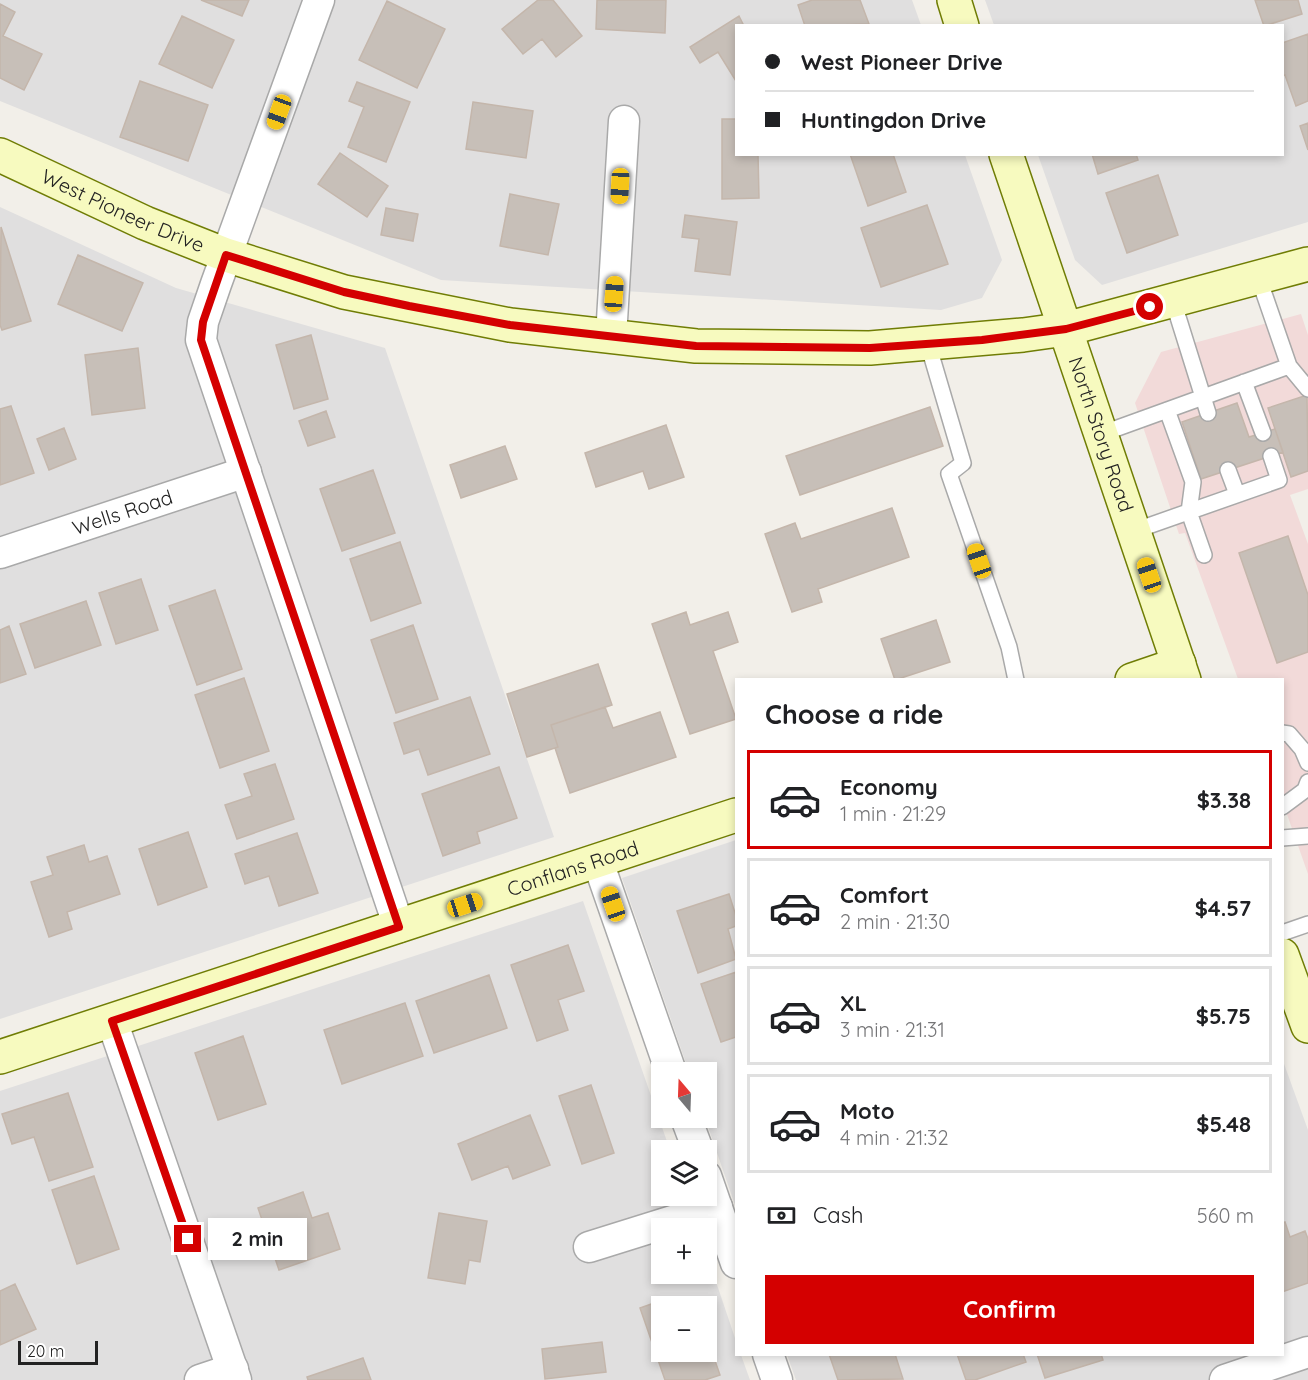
<!DOCTYPE html>
<html lang="en">
<head>
<meta charset="utf-8">
<style>
	body { margin:0; font-family:Quicksand,sans-serif; background:#f2f2f2; color:#202124; height:100vh; display:flex; flex-direction:column; font-size:22px; white-space:nowrap }
	* { box-sizing:border-box; margin:0 }
	p { font-size:20px; color:#757577 }
	.icon { flex:none; width:33px; height:33px; fill:none; stroke:currentColor; stroke-width:2; stroke-linecap:round; stroke-linejoin:round }
	.map { position:relative; flex:1; overflow:hidden }
	.panel { position:absolute; left:735px; top:678px; width:549px; height:678px; display:flex; flex-direction:column; background:#fff; border-radius:0px; box-shadow:0 3px 9px #0003 }
	.panel>* { flex:none }
	.hud { position:absolute; left:735px; top:24px; width:549px; height:132px; border-radius:0px; box-shadow:0 3px 9px #0003; display:grid; align-content:center; height:132px; padding:0 30px; background:#fff }
	.needle { width:39px; rotate:341deg }
	.controls { position:absolute; left:651px; top:1062px; display:grid; gap:12px }
	.controls a { display:grid; place-items:center; width:66px; height:66px; border-radius:0px; background:#fff; box-shadow:0 3px 9px #0003; font-size:30px }
	.scale { position:absolute; left:18px; bottom:15px; width:80px; box-sizing:border-box; padding-left:6px; border:3px solid #222; border-top:0; font-size:16px; line-height:21px; white-space:nowrap; color:#222; -webkit-text-stroke:4px #fff; paint-order:stroke }
	.end { position:absolute; width:27px; height:27px; margin:-14px; border:8px solid #d40000; background:#fff; box-shadow:0 0 0 3px #fff }
	.from { border-radius:50% }
	.bubble { position:absolute; height:42px; border-radius:0px; background:#fff; box-shadow:0 3px 9px #0003; font-size:20px; font-weight:700; line-height:42px; text-align:center }
	.car { position:absolute; width:18px; height:36px; margin:-18px -9px; border-radius:8px; box-shadow:0 0 4px 2px #0007; background:linear-gradient(#f5c518 24%,#345 0 40%,#f5c518 0 76%,#345 0 86%,#f5c518 0) }
	.hud b { display:flex; align-items:center; gap:21px; height:57px; font-size:22px }
	.hud b+b { border-top:2px solid #e0e0e0 }
	.hud i { width:15px; height:15px; background:#202124 }
	ul { padding:0; list-style:none }
	li { display:flex; align-items:center; gap:18px; height:99px; margin:0 12px 9px; padding:0 18px; border:3px solid #e0e0e0; border-radius:0px }
	li div { flex:1 }
	li b { display:block; font-size:22px }
	li em { font-style:normal; font-weight:700 }
	li.selected { border-color:#d40000 }
	li>.icon { width:54px; height:54px; stroke-width:1.5 }
	h2 { padding:0 30px; font-size:27px; line-height:72px }
	.pay { display:flex; align-items:center; gap:15px; height:66px; padding:0 30px; font-size:22px }
	.pay p { margin-inline-start:auto }
	.button { display:flex; gap:12px; margin-top:auto; padding:12px 30px }
	.button a { flex:1; height:69px; border-radius:0px; background:#d40000; color:#fff; font-size:24px; font-weight:700; line-height:69px; text-align:center }
	.map>svg:first-child { display:block }
</style>
</head>
<body>
<div class="map">
<svg width="1308" height="1380" viewBox="0 0 1308 1380">
	<rect width="100%" height="100%" fill="#f2efe9"/>
	<path fill="#e0dfdf" fill-rule="evenodd" d="M0,0H912L921,25L736,26V154L965,155L1002,260L982,298L941,310L441,280L0,101Z
		M985,0H1308V222L1102,285L1075,260L1038,155L1282,154V26L994,25Z
		M0,207L176,288L385,348L554,837L0,1019Z
		M736,840V1208L705,1118L706,1072H689L622,878Z
		M583,901L670,1150H662V1196H686L697,1228H662V1274H706L707,1255L736,1341V1354L741,1355L750,1380H0V1091ZM662,1306H706V1352H662Z
		M1283,1061L1308,1130V1380H796L787,1355L1282,1354Z"/>
	<path fill="#f2dad9" d="M1301,314L1308,335V489L1290,495L1308,544V874L1283,803L1282,680L1238,679L1185,533L1179,534L1135,403L1161,352Z"/>
	<path fill="#c7bfb8" stroke="#c4b6ab" stroke-width="1.5" d="M201,0H249L242,16Z
		M538,0H553L582,36L556,57L542,39L523,54L502,29Z
		M597,0H666L665,33L596,29Z
		M812,0H860L869,24L805,26L798,5Z
		M1255,0H1298L1302,14L1264,26Z
		M387,1L445,29L417,88L359,60Z
		M0,4L15,12L3,36L42,54L24,90L0,78Z
		M182,16L234,40L212,88L159,64Z
		M739,16L744,26H736V81L718,52L700,63L690,47Z
		M1308,34V101L1296,106L1285,75L1282,76V43Z
		M140,81L208,105L188,161L120,137Z
		M357,82L410,102L386,162L348,147L364,107L349,101Z
		M473,102L533,111L526,158L466,149Z
		M722,119H736V154H758L759,198L722,199Z
		M1308,123V150L1300,126Z
		M340,153L388,186L367,217L318,184Z
		M850,154H893L906,192L868,206Z
		M1092,154H1136L1138,160L1098,174Z
		M1158,175L1178,235L1127,253L1106,193Z
		M510,194L559,204L548,255L500,246Z
		M927,205L948,264L881,287L861,228Z
		M386,208L418,214L413,241L381,235Z
		M685,215L737,222L730,275L695,271L699,239L682,237Z
		M1,227L31,321L2,330L0,325Z
		M78,255L143,283L122,331L58,304Z
		M311,335L328,399L294,409L276,345Z
		M138,348L145,408L92,415L85,355Z
		M1307,395L1308,471L1291,477L1268,408Z
		M1237,403L1249,437L1275,429L1283,452L1201,479L1182,422Z
		M11,406L34,473L0,485V409Z
		M930,407L943,446L800,495L786,456Z
		M326,411L335,437L308,446L299,421Z
		M666,425L684,477L649,489L643,471L596,487L585,453Z
		M64,428L76,459L49,470L37,439Z
		M505,446L517,479L461,498L450,465Z
		M373,470L395,533L342,551L320,489Z
		M892,508L909,557L818,589L822,602L792,612L765,534L795,523L801,539Z
		M1288,536L1308,595V652L1277,663L1239,553Z
		M400,542L421,603L371,621L350,559Z
		M141,579L158,630L116,644L99,593Z
		M215,590L242,669L197,685L169,606Z
		M86,601L101,645L35,668L20,624Z
		M686,612L690,625L728,612L738,642L713,651L736,719L690,734L652,624Z
		M936,620L950,662L895,680L881,639Z
		M413,625L438,699L396,713L371,640Z
		M9,626L26,674L0,683V630Z
		M598,664L612,705L551,725L558,747L527,757L507,694Z
		M244,678L269,751L220,768L195,695Z
		M470,697L490,754L428,775L419,749L404,754L394,723Z
		M605,707L613,728L660,712L676,757L570,793L555,748L558,747L551,725Z
		M275,764L294,819L237,839L225,805L252,796L244,774Z
		M499,767L517,818L477,832L480,843L443,856L422,794Z
		M188,832L207,887L158,905L139,849Z
		M297,833L318,893L279,906L269,876L245,884L235,854Z
		M84,845L89,862L107,856L120,894L67,912L72,929L49,937L31,882L53,875L47,857Z
		M729,894L736,916V926L728,929L736,959L698,973L677,911Z
		M568,945L584,991L558,1000L568,1030L537,1041L511,965Z
		M736,972V1037L721,1042L701,984Z
		M489,975L507,1028L434,1053L416,1001Z
		M405,1003L423,1056L342,1084L324,1030Z
		M243,1036L266,1104L218,1120L195,1053Z
		M591,1085L614,1153L582,1164L559,1096Z
		M68,1093L93,1167L49,1181L34,1137L12,1144L2,1114Z
		M530,1115L550,1165L513,1179L508,1166L472,1180L458,1144Z
		M94,1176L119,1249L77,1264L52,1190Z
		M303,1192L312,1218L328,1213L340,1249L279,1270L258,1208Z
		M439,1213L487,1221L480,1262L469,1260L465,1284L428,1278Z
		M1285,1222L1290,1237L1305,1231L1308,1239V1283L1282,1292V1223Z
		M15,1284L36,1329L0,1345V1291Z
		M671,1297L674,1306H662V1352H706V1335L720,1375L705,1380H665L640,1308Z
		M602,1342L606,1372L545,1379L542,1349Z
		M829,1354H895L903,1379L838,1380Z
		M957,1354H1023L1026,1362L975,1380H966Z
		M1037,1354H1101L1103,1360L1045,1378Z
		M363,1358L371,1380H308L307,1377Z"/>
	<g fill="none" stroke-linecap="round" stroke-linejoin="round">
		<g stroke="#a9a9a9" stroke-width="18">
			<path id="service" d="M1173,301L1208,413
				M928,344L963,463L949,474L1009,647L1016,680
				M1289,366L1308,389
				M1244,382L1263,433
				M1167,410L1193,482L1189,512L1204,555
				M1101,434L1289,366L1259,279
				M1228,470L1237,494
				M1134,531L1279,480L1271,456
				M1282,733L1289,734L1302,749L1308,763
				M1282,807L1305,790L1308,782
				M1282,838L1308,836
				M1282,933L1308,924"/>
		</g>
		<g stroke="#a9a9a9" stroke-width="33">
			<g id="minor">
				<path d="M319,0L216,284L203,322L201,340L399,927"/>
				<path d="M611,337L624,121"/>
				<path id="s1" d="M0,553L246,472"/>
				<path d="M598,862L671,1072"/>
				<path d="M112,1021L236,1380"/>
				<path d="M686,1118L698,1150"/>
				<path d="M706,1176L736,1263"/>
				<path d="M589,1247L717,1207"/>
				<path d="M768,1354L777,1380"/>
				<path d="M200,1380L233,1369"/>
				<path d="M1225,1380L1308,1352"/>
			</g>
		</g>
		<g stroke="#707d05" stroke-width="36">
			<g id="secondary">
				<path d="M954,0L962,26"/>
				<path id="s2" d="M1006,154L1184,680"/>
				<path id="s3" d="M0,155L145,223L226,255L344,292L510,325L696,346L870,348L1023,335L1066,329L1308,264"/>
				<path d="M1132,680L1179,664"/>
				<path d="M1282,955L1308,1026"/>
				<path id="s4" d="M0,1057L736,815"/>
			</g>
		</g>
		<use href="#service" stroke="#fff" stroke-width="15"/>
		<use href="#minor" stroke="#fff" stroke-width="30"/>
		<use href="#secondary" stroke="#f7fabf" stroke-width="33"/>
	</g>
	<g fill="none" stroke-linecap="round" stroke-linejoin="round">
		<path stroke="#d40000" stroke-width="8" d="M188,1239L112,1021L399,927L201,340L203,322L226,255L344,292L409,306L510,325L696,346L870,348L982,340L1066,329L1150,307"/>
	</g>
	<g text-anchor="middle" stroke-width="4.5" stroke-linejoin="round" paint-order="stroke">
		<g font-size="20" fill="#222" stroke="#fff">
			<text dy="7" stroke="none"><textPath href="#s3" startOffset="135">West Pioneer Drive</textPath></text>
			<text dy="7" stroke="none"><textPath href="#s2" startOffset="296">North Story Road</textPath></text>
			<text dy="7" stroke="none"><textPath href="#s1" startOffset="129">Wells Road</textPath></text>
			<text dy="7" stroke="none"><textPath href="#s4" startOffset="603">Conflans Road</textPath></text>
		</g>
	</g>
</svg>
<div class="controls">
<a><svg class="needle" viewBox="-14 -14 28 28"><path d="M0-13l5 13h-10z" fill="#e53935"/><path d="M0 13l5-13h-10z" fill="#757577"/></svg></a>
<a><svg class="icon" aria-label="layers" viewBox="0 0 24 24"><path d="M12 4l9 5-9 5-9-5zM3 14l9 5 9-5"/></svg></a>
<a>+</a>
<a>−</a>
</div>
<div class="scale">20 m</div>
<i class="end from" style="left:1150px;top:307px"></i>
<i class="end" style="left:188px;top:1239px"></i>
<div class="bubble" style="left:208px;top:1218px;width:99px">2 min</div>
<i class="car" style="left:279px;top:112px;rotate:200deg"></i>
<i class="car" style="left:620px;top:186px;rotate:183deg"></i>
<i class="car" style="left:614px;top:294px;rotate:4deg"></i>
<i class="car" style="left:979px;top:561px;rotate:341deg"></i>
<i class="car" style="left:1149px;top:575px;rotate:341deg"></i>
<i class="car" style="left:613px;top:904px;rotate:341deg"></i>
<i class="car" style="left:465px;top:905px;rotate:72deg"></i>
<div class="hud">
<b><i class="from"></i>West Pioneer Drive</b>
<b><i></i>Huntingdon Drive</b>
</div>
<section class="panel">
<h2>Choose a ride</h2>
<ul>
<li class="selected"><svg class="icon" aria-label="car" viewBox="0 0 24 24"><path d="M5 17H2v-5l4-1 3-4h7l3 4 3 1v5h-3M9 17h6M6 11h13"/><circle cx="7" cy="17" r="2"/><circle cx="17" cy="17" r="2"/></svg><div><b>Economy</b><p>1 min · 21:29</p></div><em>$3.38</em></li>
<li><svg class="icon" aria-label="car" viewBox="0 0 24 24"><path d="M5 17H2v-5l4-1 3-4h7l3 4 3 1v5h-3M9 17h6M6 11h13"/><circle cx="7" cy="17" r="2"/><circle cx="17" cy="17" r="2"/></svg><div><b>Comfort</b><p>2 min · 21:30</p></div><em>$4.57</em></li>
<li><svg class="icon" aria-label="car" viewBox="0 0 24 24"><path d="M5 17H2v-5l4-1 3-4h7l3 4 3 1v5h-3M9 17h6M6 11h13"/><circle cx="7" cy="17" r="2"/><circle cx="17" cy="17" r="2"/></svg><div><b>XL</b><p>3 min · 21:31</p></div><em>$5.75</em></li>
<li><svg class="icon" aria-label="car" viewBox="0 0 24 24"><path d="M5 17H2v-5l4-1 3-4h7l3 4 3 1v5h-3M9 17h6M6 11h13"/><circle cx="7" cy="17" r="2"/><circle cx="17" cy="17" r="2"/></svg><div><b>Moto</b><p>4 min · 21:32</p></div><em>$5.48</em></li>
</ul>
<div class="pay"><svg class="icon" aria-label="cash" viewBox="0 0 24 24"><path d="M3 7h18v10H3z"/><circle cx="12" cy="12" r="2"/></svg>Cash<p>560 m</p></div>
<div class="button"><a>Confirm</a></div>
</section>
</div>
</body>
</html>
